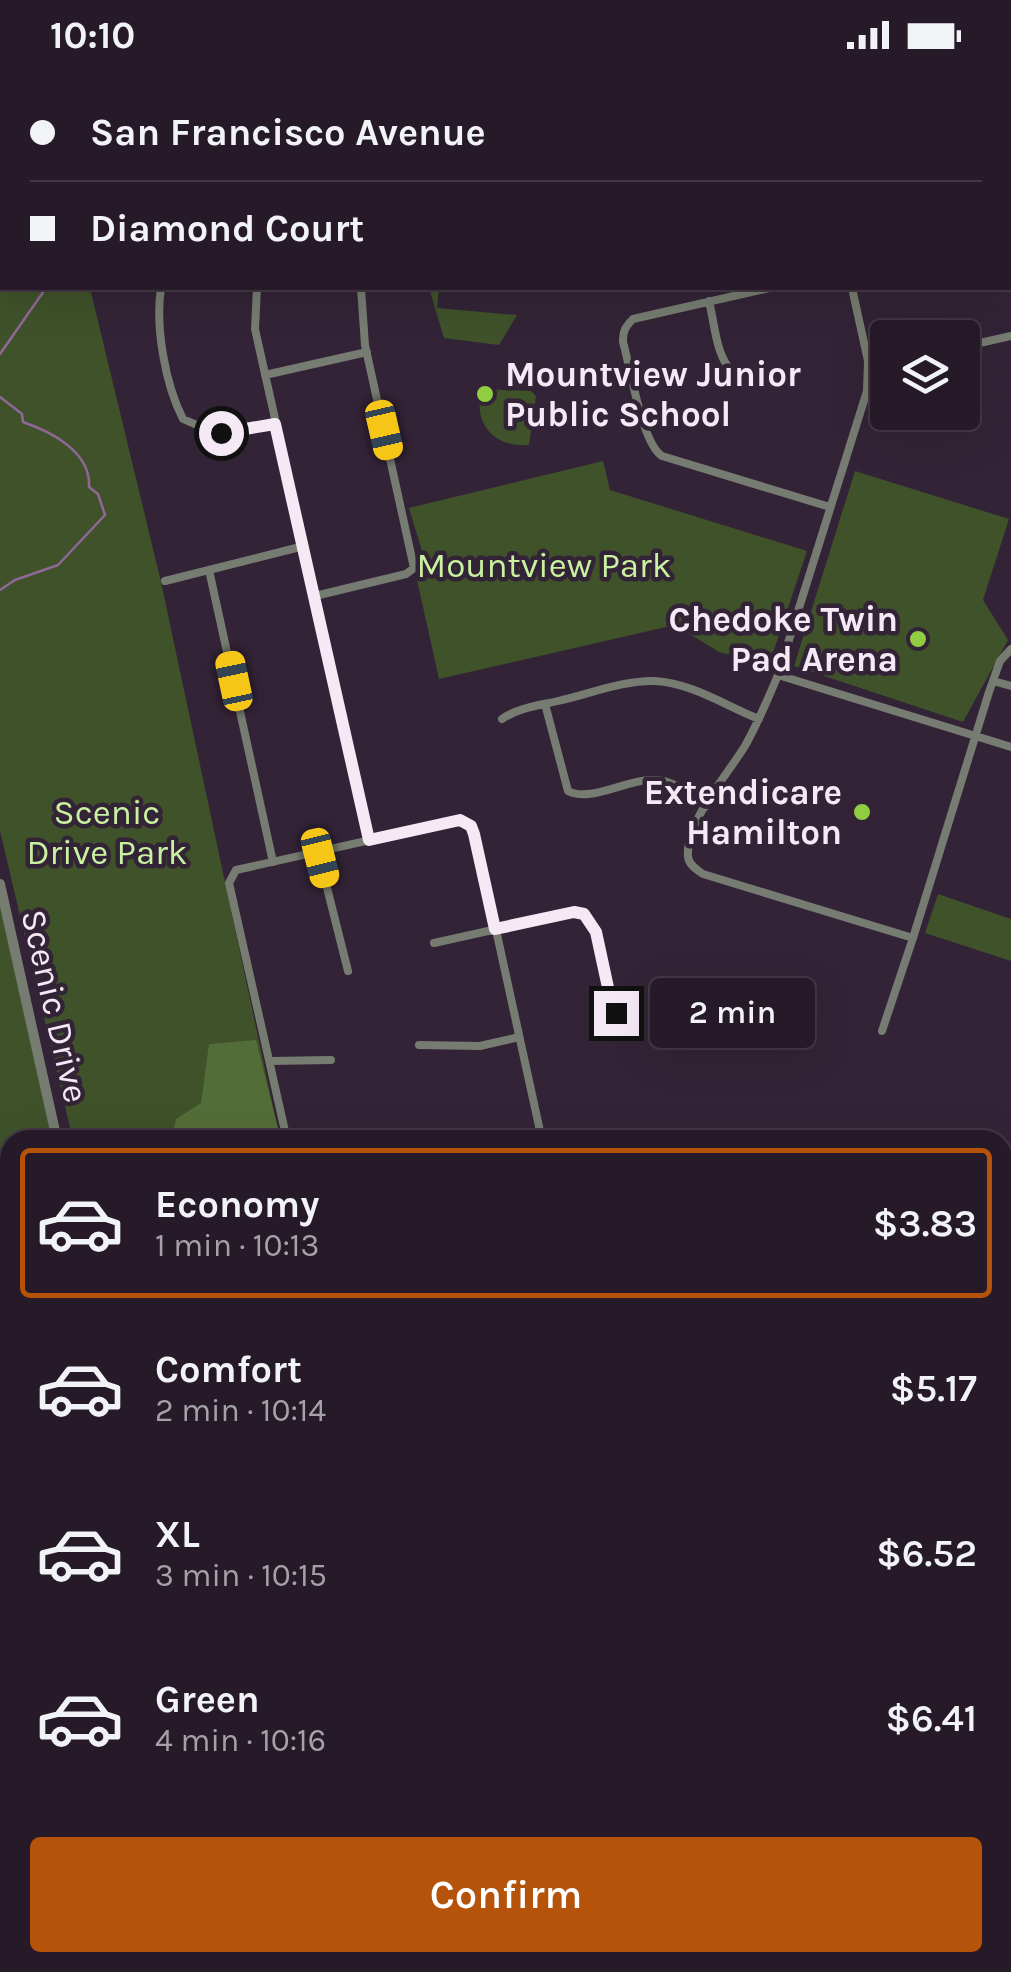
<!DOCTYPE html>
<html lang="en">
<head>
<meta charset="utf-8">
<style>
	body { margin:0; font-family:Karla,sans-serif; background:#2e2330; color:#f1f3f6; height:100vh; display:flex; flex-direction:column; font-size:38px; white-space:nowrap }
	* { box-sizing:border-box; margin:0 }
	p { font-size:32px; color:#a4a1a8 }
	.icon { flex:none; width:55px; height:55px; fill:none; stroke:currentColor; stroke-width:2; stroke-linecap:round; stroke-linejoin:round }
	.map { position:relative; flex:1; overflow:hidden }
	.details { position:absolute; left:0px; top:1060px; width:1012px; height:842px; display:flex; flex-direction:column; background:#261a28; border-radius:30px 30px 0 0; box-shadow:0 10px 40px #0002,0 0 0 2px #423845 }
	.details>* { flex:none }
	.guide { position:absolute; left:0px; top:0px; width:1012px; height:220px; box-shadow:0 10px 40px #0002,0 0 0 2px #423845; display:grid; align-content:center; height:220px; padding:0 30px; background:#261a28 }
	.fabs { position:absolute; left:870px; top:250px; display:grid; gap:20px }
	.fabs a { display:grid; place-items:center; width:110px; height:110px; border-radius:10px; background:#261a28; box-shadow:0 10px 40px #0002,0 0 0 2px #423845; font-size:50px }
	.end { position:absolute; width:45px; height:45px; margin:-22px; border:12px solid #f4e9f5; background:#111; box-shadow:0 0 0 5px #111 }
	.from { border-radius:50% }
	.bubble { position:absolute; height:70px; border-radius:10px; background:#261a28; box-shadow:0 10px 40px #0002,0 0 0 2px #423845; font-size:32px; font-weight:600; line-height:70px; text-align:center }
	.car { position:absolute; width:30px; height:60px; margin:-30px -15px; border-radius:12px; box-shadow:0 0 8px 2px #0007; background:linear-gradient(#f5c518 24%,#345 0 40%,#f5c518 0 76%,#345 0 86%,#f5c518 0) }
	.guide b { display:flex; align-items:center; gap:35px; height:95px; font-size:38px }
	.guide b+b { border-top:2px solid #423845 }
	.guide i { width:25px; height:25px; background:#f1f3f6 }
	ul { padding:18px 0 0; list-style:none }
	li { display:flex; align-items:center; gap:30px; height:150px; margin:0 20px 15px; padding:0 10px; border:5px solid transparent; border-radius:10px }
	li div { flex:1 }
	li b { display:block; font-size:38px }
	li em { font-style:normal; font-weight:600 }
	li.current { border-color:#b45309 }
	li>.icon { width:90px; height:90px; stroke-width:1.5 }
	.cta { display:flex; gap:20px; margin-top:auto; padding:20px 30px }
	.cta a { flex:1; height:115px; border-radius:10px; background:#b45309; color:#fff; font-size:40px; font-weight:600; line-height:115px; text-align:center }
	.status { display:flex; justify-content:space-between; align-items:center; height:70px; padding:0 50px; background:#261a28; direction:ltr }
	.status svg { height:28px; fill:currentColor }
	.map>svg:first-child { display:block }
</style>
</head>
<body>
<div class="status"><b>10:10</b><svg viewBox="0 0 49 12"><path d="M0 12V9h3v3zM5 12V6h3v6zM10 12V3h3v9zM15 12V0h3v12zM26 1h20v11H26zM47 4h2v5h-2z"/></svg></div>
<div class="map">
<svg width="1011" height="1902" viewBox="0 0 1011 1902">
	<rect width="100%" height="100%" fill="#332336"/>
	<path fill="#3f522a" d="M0,0L39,2H2V218H90L161,512L280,1070H73L0,761Z
		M429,218H439L437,238L517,245L499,275L444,268Z
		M482,319L531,321L536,326L529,375C494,378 472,353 482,319Z
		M603,391L610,420L807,481L769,595L719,582L675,555L439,609L417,510L425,502V491L409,438Z
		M855,401L1009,449L983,530L1008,570L963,652L794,596Z
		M938,824L1011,849V891L925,863Z
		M0,835L50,1060L46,1070H10V1077L0,1079Z
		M0,1100H3L10,1122V1214L0,1215Z
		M10,1240V1659L0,1653V1241Z
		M1011,1320V1513L1003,1480V1321Z
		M0,1748L10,1751V1892L58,1893V1902H0Z"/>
	<path fill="#536d38" d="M256,970L281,1070H171L176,1049L201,1033L209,974Z"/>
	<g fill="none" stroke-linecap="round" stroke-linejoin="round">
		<path stroke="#8f6897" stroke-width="2.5" d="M131,2L132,0
			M0,284L46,218
			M0,327L22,344L23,352C52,362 91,382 89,417L98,424L105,445L58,495L15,510L0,520
			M0,1585L10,1595"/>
		<path stroke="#767c71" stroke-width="8" d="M761,0L765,2
			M65,2L66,0
			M227,2L228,0
			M497,2V0
			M1010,61H1011
			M1010,162H1011
			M161,218C155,256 165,314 183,349C221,367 236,363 275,354
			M257,218L255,259L369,770
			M769,218L633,249C625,257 623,261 623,272C630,296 642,374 662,386L830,437
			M852,218L868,291L867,321L778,605L1011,677
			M709,231C718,269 716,311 763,313
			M962,277L1011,266
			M869,299L888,294
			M265,305L367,282
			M209,500L273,792
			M165,511L304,476
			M315,526L406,504L414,498L365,275L361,218
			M778,605C768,629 758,653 745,676C728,704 685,752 688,787C689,795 697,800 703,804L913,868L989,622L1000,591L1011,579
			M993,611L1011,616
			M545,634L568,721C593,734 633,704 663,711C679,714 692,727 705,737
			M502,649C519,637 543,635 562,630C592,623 625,610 655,611C692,613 726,636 759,649
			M318,782L348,901
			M434,873L574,842L584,843L596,862L611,936L617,943
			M882,961L913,868
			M419,975L480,976L519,967
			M270,991L331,990
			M287,1070L229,813L236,800L460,750L471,756L475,764L542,1070
			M0,1090L10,1088
			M1002,1312H1011
			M1002,1696L1011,1692
			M1002,1794L1011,1797
			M108,1892V1902
			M202,1892V1902
			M265,1892L303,1902
			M986,1892L1011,1901"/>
		<path stroke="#767c71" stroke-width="10" d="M0,814L57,1070"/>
		<path stroke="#a1aa98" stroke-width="11" d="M1002,1183H1011
			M1002,1193H1011
			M0,1228L10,1227"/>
		<path stroke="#e1efd3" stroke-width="15" d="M0,1711L10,1713
			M0,1737L10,1740
			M589,1892L621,1902
			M675,1892L708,1902"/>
	</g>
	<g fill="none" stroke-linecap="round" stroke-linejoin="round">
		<path stroke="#f4e9f5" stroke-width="12" d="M221,363L275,354L369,770L460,750L471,756L474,764L495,859L574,842L584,844L596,862L612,936L616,943"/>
	</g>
	<g fill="#91cd40" stroke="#332336" stroke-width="4">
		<circle cx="485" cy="324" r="10"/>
		<circle cx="918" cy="569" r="10"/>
		<circle cx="862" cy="742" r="10"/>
	</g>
	<g text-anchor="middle" stroke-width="9" stroke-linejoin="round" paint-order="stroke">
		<g font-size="35" font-weight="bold" fill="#f4e9f5" stroke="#332336" text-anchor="end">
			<text x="505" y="316" text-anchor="start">Mountview Junior<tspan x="505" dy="40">Public School</tspan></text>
			<text x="898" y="561">Chedoke Twin<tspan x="898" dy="40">Pad Arena</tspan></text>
			<text x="842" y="734">Extendicare<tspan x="842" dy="40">Hamilton</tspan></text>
		</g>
		<g font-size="35" fill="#c8f1a0" stroke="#332336">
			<text x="544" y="507">Mountview Park</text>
			<text x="107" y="754">Scenic<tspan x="107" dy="40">Drive Park</tspan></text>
		</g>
		<g font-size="35" fill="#f4e9f5" stroke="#332336">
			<text transform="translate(55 936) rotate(77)" y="12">Scenic Drive</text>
		</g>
	</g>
</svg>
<div class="fabs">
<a><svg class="icon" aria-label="layers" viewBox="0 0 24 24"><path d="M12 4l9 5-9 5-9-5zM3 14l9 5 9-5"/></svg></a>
</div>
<i class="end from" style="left:221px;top:363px"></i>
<i class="end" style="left:616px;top:943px"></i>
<div class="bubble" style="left:650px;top:908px;width:165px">2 min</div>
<i class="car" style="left:384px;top:360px;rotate:167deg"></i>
<i class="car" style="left:234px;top:611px;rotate:348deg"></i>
<i class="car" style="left:320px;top:788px;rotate:166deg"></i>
<div class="guide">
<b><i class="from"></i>San Francisco Avenue</b>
<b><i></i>Diamond Court</b>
</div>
<section class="details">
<ul>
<li class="current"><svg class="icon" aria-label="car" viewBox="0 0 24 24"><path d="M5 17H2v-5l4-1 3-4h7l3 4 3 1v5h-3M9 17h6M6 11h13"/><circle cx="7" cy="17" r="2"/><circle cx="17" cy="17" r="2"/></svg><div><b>Economy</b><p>1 min · 10:13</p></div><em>$3.83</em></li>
<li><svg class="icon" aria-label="car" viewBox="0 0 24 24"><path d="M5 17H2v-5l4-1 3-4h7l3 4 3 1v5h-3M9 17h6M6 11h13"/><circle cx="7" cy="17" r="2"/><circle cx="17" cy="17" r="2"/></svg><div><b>Comfort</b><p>2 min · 10:14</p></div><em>$5.17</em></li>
<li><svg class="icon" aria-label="car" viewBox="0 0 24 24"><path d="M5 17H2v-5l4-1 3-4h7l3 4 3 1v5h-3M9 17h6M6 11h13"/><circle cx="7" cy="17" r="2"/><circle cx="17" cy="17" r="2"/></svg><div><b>XL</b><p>3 min · 10:15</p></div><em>$6.52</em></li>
<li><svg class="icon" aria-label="car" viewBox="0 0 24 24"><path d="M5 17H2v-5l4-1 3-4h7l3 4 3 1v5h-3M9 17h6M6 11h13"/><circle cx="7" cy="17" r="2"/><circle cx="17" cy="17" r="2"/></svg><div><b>Green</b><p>4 min · 10:16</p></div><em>$6.41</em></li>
</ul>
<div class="cta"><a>Confirm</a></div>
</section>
</div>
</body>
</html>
